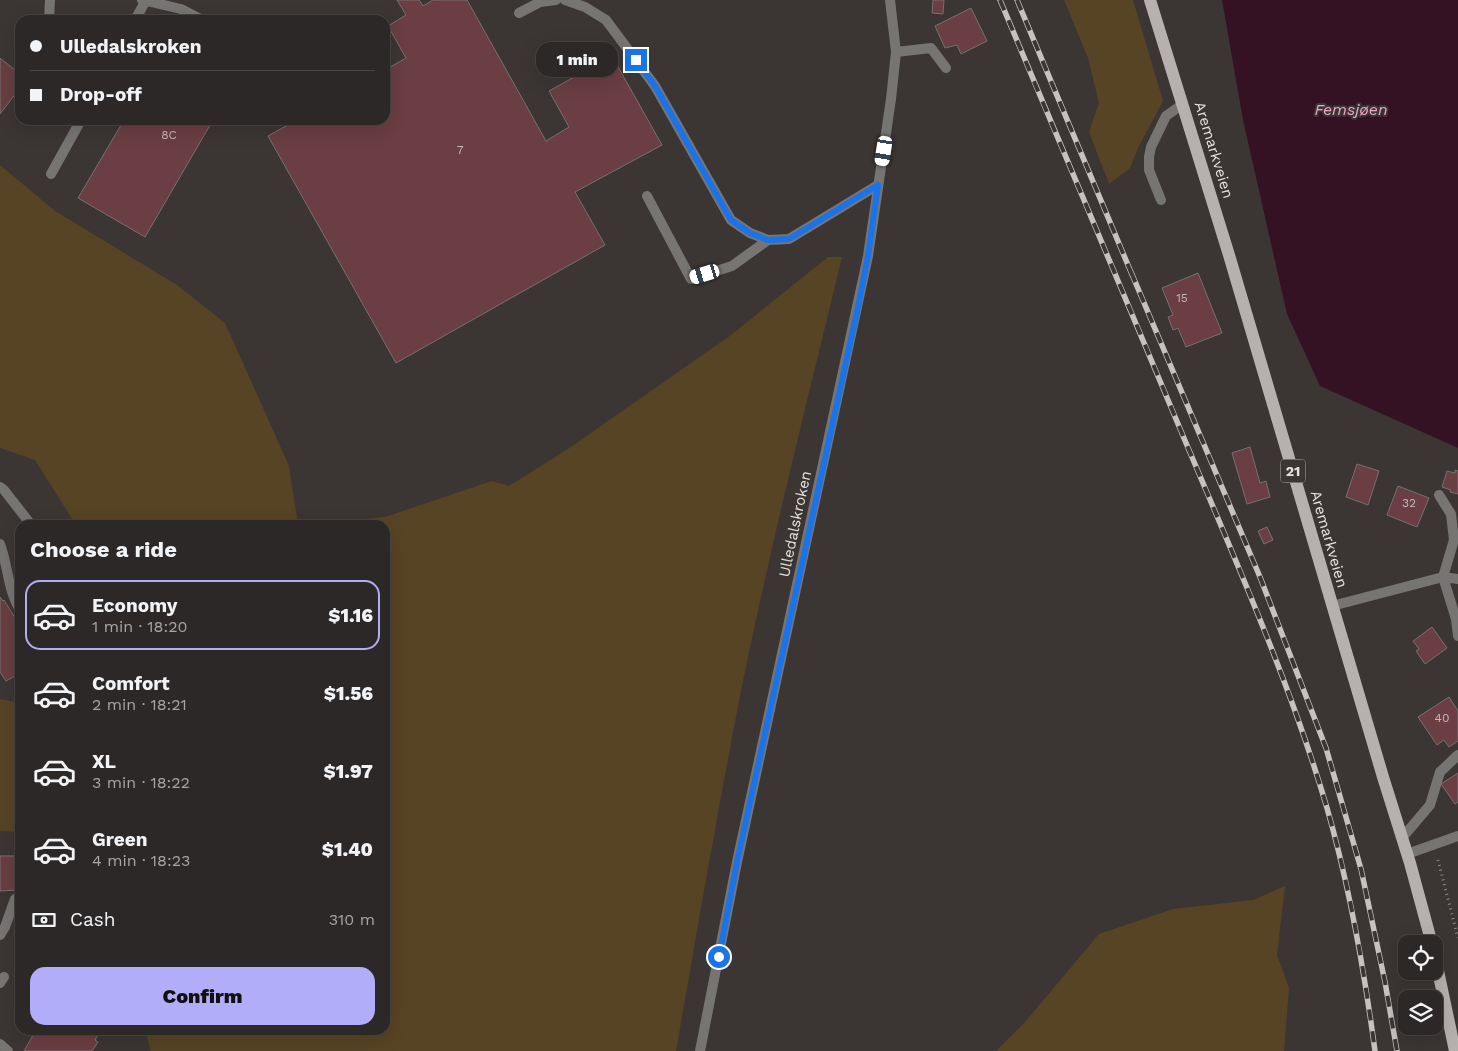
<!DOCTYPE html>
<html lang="en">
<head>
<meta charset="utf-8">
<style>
	body { margin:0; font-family:"Work Sans",sans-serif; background:#383433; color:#f1f3f6; height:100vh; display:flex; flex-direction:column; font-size:19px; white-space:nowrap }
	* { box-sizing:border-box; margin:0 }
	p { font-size:16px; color:#a6a6a7 }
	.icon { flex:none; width:28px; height:28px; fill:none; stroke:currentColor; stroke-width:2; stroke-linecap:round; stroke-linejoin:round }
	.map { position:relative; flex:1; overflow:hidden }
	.panel { position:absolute; left:15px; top:520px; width:375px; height:515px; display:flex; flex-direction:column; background:#2c2827; border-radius:15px; box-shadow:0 5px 20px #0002,0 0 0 1px #484444 }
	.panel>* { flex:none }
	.guide { position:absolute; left:15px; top:15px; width:375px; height:110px; border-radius:15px; box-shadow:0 5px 20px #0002,0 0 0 1px #484444; display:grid; align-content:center; height:110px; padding:0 15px; background:#2c2827 }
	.fabs { position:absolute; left:1398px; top:935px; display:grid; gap:10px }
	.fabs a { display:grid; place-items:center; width:45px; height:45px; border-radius:10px; background:#2c2827; box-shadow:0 5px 20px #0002,0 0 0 1px #484444; font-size:25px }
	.end { position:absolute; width:22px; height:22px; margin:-11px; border:6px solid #1a73e8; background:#fff; box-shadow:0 0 0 2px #fff }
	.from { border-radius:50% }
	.bubble { position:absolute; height:35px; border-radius:15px; background:#2c2827; box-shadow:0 5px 20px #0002,0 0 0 1px #484444; font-size:16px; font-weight:800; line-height:35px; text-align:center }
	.car { position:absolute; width:15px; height:30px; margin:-15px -8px; border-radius:6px; box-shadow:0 0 4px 1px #0007; background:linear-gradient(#fff 24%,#345 0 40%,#fff 0 76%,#345 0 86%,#fff 0) }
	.guide b { display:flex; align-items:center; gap:18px; height:48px; font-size:19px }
	.guide b+b { border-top:1px solid #484444 }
	.guide i { width:12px; height:12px; background:#f1f3f6 }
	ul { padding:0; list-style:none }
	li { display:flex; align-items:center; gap:15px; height:70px; margin:0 10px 8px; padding:0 5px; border:2px solid transparent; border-radius:15px }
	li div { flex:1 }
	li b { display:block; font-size:19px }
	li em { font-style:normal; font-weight:800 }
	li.on { border-color:#b2adf9 }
	li>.icon { width:45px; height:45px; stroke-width:1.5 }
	h2 { padding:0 15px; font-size:22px; line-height:60px }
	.pay { display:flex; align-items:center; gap:12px; height:55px; padding:0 15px; font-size:19px }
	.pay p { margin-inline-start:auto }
	.cta { display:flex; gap:10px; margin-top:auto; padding:10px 15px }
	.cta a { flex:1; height:58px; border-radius:15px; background:#b2adf9; color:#111; font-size:20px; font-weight:800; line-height:58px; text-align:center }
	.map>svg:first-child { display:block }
</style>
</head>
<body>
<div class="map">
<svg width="1458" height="1051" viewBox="0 0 1458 1051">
	<rect width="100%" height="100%" fill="#3b3634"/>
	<path fill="#574424" d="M1064,0H1133L1163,101L1138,148L1130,168L1109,184L1089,132L1099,103L1088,58Z
		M0,165L55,211L177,285L225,323L289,466L298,525H76L35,460L0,448Z
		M828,257H842C806,406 768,555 738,706C716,821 696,936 676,1051H151L145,1030H385V525H304L385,517L492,481L509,486L568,449L731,335Z
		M0,699L20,703V832L0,831Z
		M1285,886L1277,955L1289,988L1284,1051H996L1026,1021L1099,934L1173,909L1253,900Z"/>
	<path fill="#351223" d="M1222,0H1458V448L1320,386L1287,314L1243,120Z"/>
	<path fill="#6a3e43" stroke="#767070" d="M397,0H419L423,6L433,0H467L546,141L569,127L549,91L612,56L662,145L575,192L605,245L396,363L268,136L297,120H385V70L406,58L388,26L406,15Z
		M933,0H944L943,14L932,13Z
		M971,8L987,41L961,54L957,45L945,48L935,26Z
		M0,58L20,74V88L0,114Z
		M124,120H213L145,237L78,198Z
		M1198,273L1222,333L1186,347L1178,328L1173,330L1168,317L1173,315L1162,288Z
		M1250,447L1260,483L1266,481L1270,497L1247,504L1232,453Z
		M1357,464L1379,471L1368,505L1346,497Z
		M1455,470L1458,471V494L1450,492L1451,490L1442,487L1447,471L1455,473Z
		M1398,486L1429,498L1417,527L1387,515Z
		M1267,527L1273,540L1264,544L1258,531Z
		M0,597L3,601L4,600L20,626V680L17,681L15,676L6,681L0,672Z
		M1432,627L1447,648L1425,664L1416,651L1419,649L1413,641Z
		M1449,697L1458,711V741L1449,747L1444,740L1437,745L1418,717Z
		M1458,773V802L1455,804L1441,784Z
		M0,856H20V890L0,891Z
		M36,1030H54L60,1033L62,1030L100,1031L95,1040L98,1042L92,1051H24Z"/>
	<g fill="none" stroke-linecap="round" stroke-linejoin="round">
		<path stroke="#8e8a88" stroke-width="3" stroke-dasharray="1 4" stroke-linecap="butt" d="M1438,860L1458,938"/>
		<path stroke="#777573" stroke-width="10" d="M142,0L181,9L202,20
			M565,0L585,7L606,20L655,86L731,220L750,233L768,240L789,239L878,185
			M519,13L540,2L556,0
			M49,20L50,0
			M135,20L145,2
			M896,52L931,48L946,68
			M19,58L20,57
			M51,174L81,120
			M647,196L691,279L732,266L768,240
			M1161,200L1149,170V157L1151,147L1166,116L1183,104
			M0,487L4,490L29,522
			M1439,495L1451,514L1454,540L1443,577L1456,619L1458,636
			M0,544C8,565 8,591 20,610
			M1332,606L1443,577L1458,579
			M1402,838L1430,805L1440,772L1458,755
			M1407,854L1458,836
			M0,935L5,927L15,899
			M0,983L4,977
			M0,1044L8,1051"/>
		<path stroke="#777573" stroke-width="10" d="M700,1051L737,862L868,256L891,99L896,52L890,0"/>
		<path stroke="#b6b1ae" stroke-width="12" d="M1150,0L1229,255L1383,777L1410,863L1432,944
			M1434,952L1455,1051"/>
		<g stroke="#c5c2c1" stroke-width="5.5">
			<path id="rail" d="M1000,0C1060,144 1121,287 1181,431C1233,555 1289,679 1327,808C1350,888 1364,969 1375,1051
				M1017,0L1133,277
				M1131,272L1260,577L1326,748L1361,869L1385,982L1397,1051"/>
		</g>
		<use href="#rail" stroke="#3b3634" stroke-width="4" stroke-dasharray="11" stroke-linecap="butt"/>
	</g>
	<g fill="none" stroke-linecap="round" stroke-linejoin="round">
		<path stroke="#1a73e8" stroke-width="6" d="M636,60L655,86L731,220L750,233L768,240L789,239L878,185L868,256L858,307L737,862L719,957"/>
	</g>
	<g text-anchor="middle" stroke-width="4" stroke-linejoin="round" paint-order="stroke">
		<g font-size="12" fill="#c6b9ba">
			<text x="169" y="139">8C</text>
			<text x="460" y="154">7</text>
			<text x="1182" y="302">15</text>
			<text x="1409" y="507">32</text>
			<text x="1442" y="722">40</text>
		</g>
		<rect fill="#3b3634" stroke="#b2aead" stroke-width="1" x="1280.5" y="459.5" width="25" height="23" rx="4"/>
		<g font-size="14" font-weight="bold" fill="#e5e2e1">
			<text x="1293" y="476">21</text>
		</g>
		<g font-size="15" fill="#e5e2e1" stroke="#3b3634">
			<text transform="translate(1214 150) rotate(73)" y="5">Aremarkveien</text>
			<text transform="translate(795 524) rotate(-78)" y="5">Ulledalskroken</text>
			<text transform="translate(1329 539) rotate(74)" y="5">Aremarkveien</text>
		</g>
		<g font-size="16" font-style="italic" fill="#eea7c5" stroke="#3b3634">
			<text x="1351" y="115">Femsjøen</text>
		</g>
	</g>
</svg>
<div class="fabs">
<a><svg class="icon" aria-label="locate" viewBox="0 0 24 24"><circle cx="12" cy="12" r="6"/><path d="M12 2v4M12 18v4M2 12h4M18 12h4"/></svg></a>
<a><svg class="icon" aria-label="layers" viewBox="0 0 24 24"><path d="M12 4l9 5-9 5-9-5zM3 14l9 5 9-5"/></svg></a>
</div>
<i class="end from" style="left:719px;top:957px"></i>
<i class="end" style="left:636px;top:60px"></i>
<div class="bubble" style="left:536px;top:42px;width:82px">1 min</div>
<i class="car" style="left:884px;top:151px;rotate:189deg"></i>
<i class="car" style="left:705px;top:274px;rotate:253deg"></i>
<div class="guide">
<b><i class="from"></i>Ulledalskroken</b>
<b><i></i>Drop-off</b>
</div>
<section class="panel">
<h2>Choose a ride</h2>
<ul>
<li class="on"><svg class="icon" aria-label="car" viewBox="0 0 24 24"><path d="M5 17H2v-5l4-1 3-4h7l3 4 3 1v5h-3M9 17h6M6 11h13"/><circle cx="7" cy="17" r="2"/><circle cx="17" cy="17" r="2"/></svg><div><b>Economy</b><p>1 min · 18:20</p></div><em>$1.16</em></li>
<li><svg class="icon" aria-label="car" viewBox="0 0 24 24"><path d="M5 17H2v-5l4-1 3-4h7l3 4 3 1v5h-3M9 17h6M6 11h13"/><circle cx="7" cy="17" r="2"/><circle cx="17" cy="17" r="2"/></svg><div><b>Comfort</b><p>2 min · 18:21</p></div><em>$1.56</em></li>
<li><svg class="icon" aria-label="car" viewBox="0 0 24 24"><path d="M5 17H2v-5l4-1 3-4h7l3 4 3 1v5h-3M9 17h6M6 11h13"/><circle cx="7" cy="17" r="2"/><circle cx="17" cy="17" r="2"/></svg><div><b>XL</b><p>3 min · 18:22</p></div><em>$1.97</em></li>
<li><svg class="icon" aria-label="car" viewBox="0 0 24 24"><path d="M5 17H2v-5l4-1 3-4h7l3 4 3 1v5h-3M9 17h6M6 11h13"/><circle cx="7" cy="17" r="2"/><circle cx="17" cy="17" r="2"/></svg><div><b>Green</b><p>4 min · 18:23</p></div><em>$1.40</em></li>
</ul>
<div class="pay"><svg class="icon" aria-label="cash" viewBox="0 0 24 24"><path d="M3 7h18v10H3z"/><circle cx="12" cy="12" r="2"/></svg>Cash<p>310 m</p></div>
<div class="cta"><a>Confirm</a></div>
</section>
</div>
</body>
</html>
